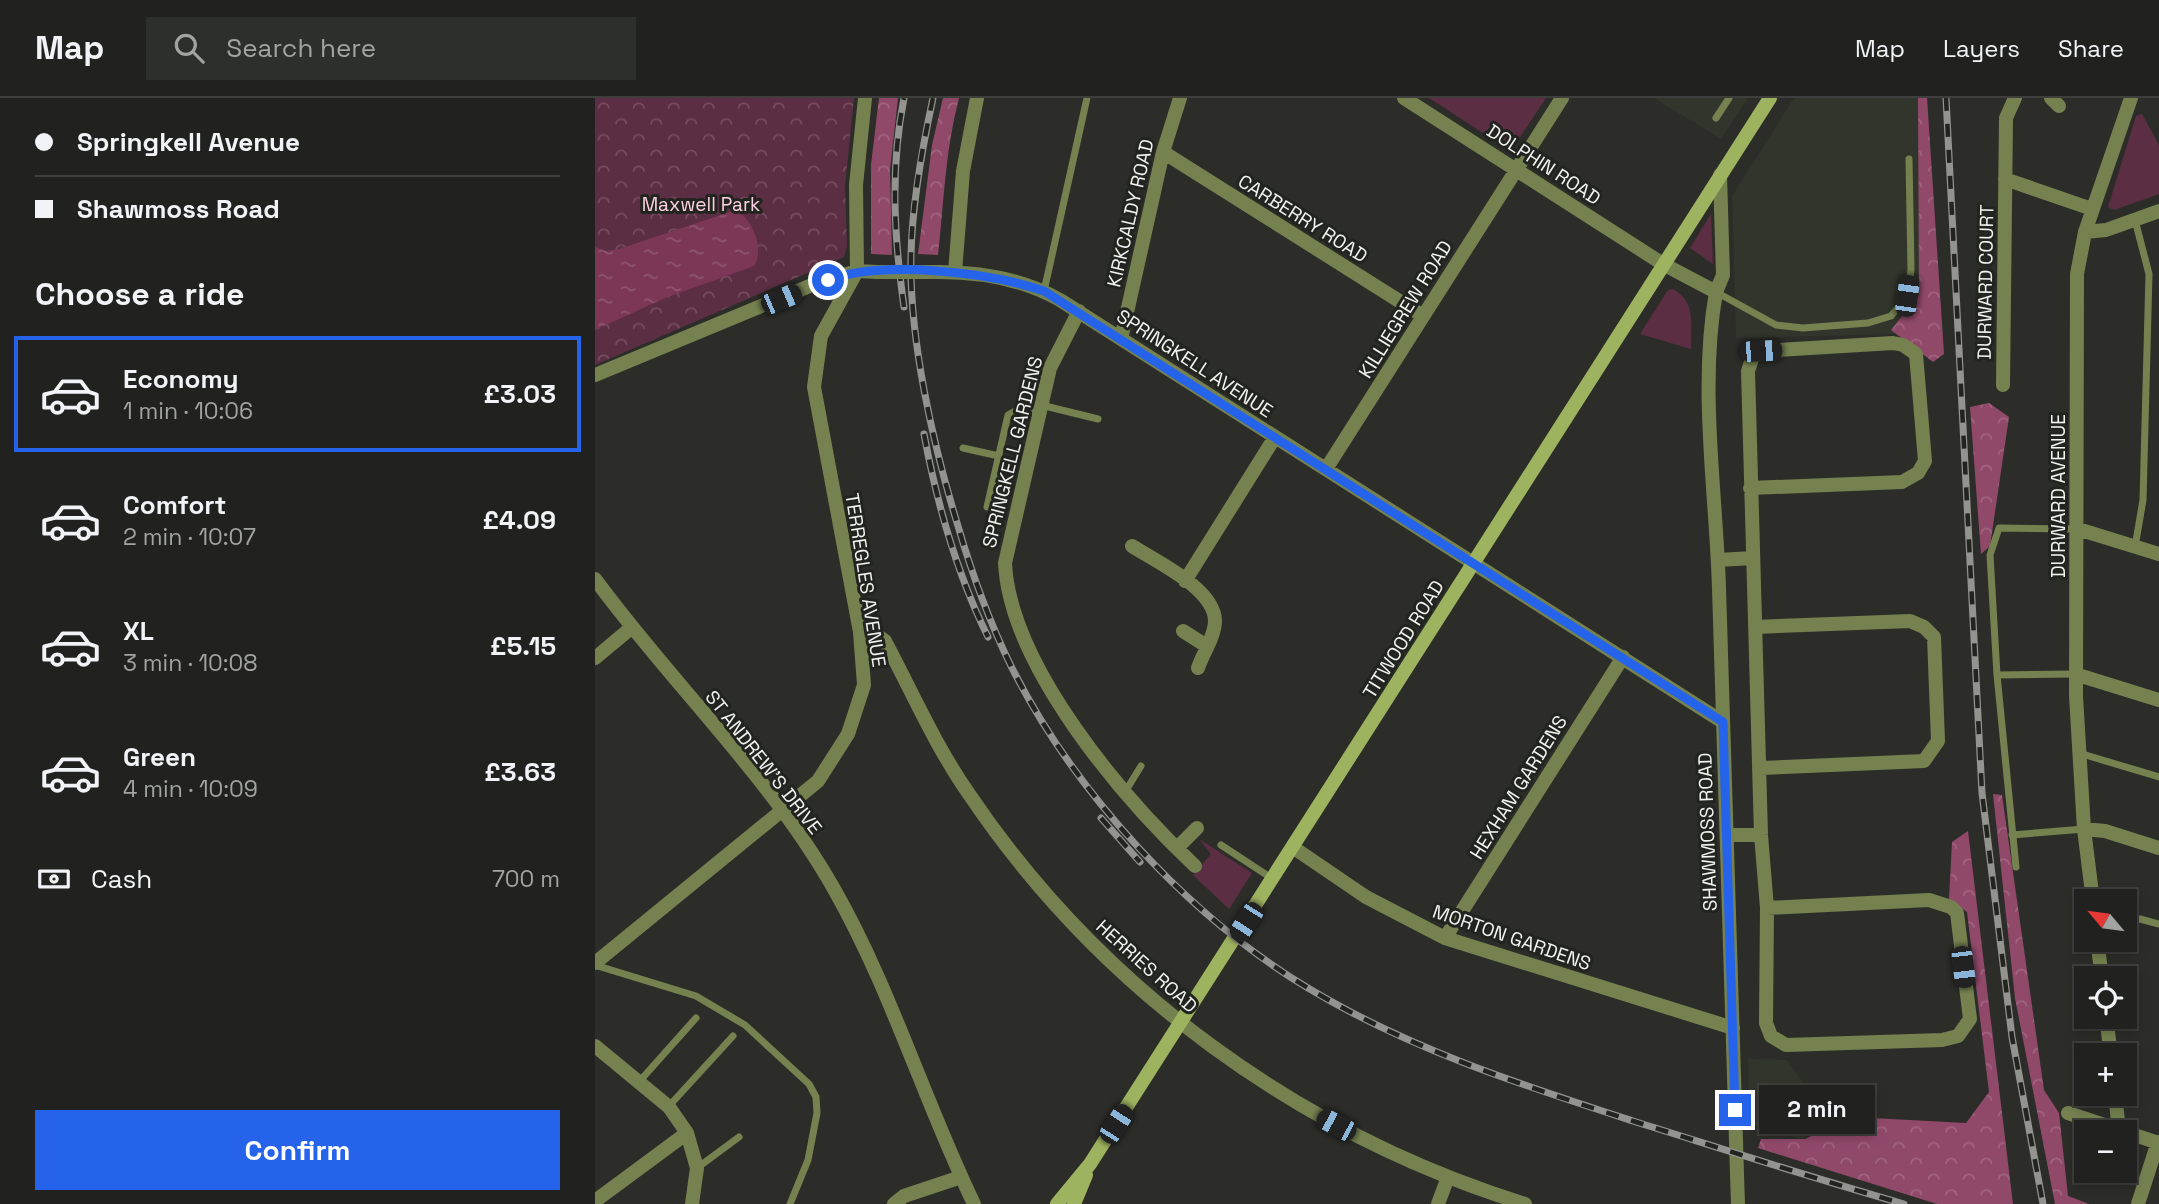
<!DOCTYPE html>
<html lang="en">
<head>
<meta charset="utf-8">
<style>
	body { margin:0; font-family:"Space Grotesk",sans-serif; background:#2d2f2c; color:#f1f3f6; height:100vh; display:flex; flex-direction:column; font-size:26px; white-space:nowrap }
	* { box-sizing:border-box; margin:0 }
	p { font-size:23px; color:#a2a4a4 }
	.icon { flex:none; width:38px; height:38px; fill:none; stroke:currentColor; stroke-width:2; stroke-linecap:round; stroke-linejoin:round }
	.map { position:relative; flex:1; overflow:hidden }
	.panel { display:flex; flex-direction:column; background:#21221f; width:595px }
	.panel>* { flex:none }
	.guide { display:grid; align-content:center; height:154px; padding:0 35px; background:#21221f }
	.needle { width:46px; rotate:299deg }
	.tools { position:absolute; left:1479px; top:791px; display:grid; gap:14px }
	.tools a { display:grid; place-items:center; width:63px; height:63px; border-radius:0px; background:#21221f; box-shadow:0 4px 10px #0003,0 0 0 2px #3e3f3d; font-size:35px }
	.end { position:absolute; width:32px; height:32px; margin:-16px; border:9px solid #2563eb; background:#fff; box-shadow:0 0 0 4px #fff }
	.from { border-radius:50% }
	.bubble { position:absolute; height:49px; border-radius:0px; background:#21221f; box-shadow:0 4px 10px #0003,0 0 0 2px #3e3f3d; font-size:23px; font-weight:700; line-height:49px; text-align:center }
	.car { position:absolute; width:21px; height:42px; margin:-21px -10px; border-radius:9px; box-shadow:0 0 5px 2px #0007; background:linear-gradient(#222 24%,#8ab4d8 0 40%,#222 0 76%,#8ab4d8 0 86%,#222 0) }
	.guide b { display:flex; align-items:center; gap:24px; height:66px; font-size:26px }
	.guide b+b { border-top:2px solid #3e3f3d }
	.guide i { width:18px; height:18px; background:#f1f3f6 }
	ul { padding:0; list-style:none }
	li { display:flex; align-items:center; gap:21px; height:116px; margin:0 14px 10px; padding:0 21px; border:4px solid transparent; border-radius:0px }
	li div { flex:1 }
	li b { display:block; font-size:26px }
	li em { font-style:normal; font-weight:700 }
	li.active { border-color:#2563eb }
	li>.icon { width:63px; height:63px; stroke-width:1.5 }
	h2 { padding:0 35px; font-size:32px; line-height:84px }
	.pay { display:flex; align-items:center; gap:18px; height:77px; padding:0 35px; font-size:26px }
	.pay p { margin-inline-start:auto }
	.action { display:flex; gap:14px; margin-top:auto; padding:14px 35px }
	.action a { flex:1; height:80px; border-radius:0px; background:#2563eb; color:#fff; font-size:28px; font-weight:700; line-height:80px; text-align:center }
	header { display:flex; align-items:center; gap:42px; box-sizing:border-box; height:98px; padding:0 35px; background:#21221f; border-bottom:2px solid #3e3f3d }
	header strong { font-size:33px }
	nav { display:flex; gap:38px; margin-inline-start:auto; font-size:24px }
	.search { width:490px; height:63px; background:#2d2f2c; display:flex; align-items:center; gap:18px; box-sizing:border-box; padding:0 24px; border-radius:0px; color:#a2a4a4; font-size:26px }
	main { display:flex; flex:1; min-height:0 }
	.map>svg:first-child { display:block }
</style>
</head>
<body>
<header>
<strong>Map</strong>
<div class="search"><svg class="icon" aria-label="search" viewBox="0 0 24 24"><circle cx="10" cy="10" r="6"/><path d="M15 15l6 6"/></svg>Search here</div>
<nav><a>Map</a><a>Layers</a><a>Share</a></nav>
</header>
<main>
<section class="panel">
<div class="guide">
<b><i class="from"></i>Springkell Avenue</b>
<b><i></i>Shawmoss Road</b>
</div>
<h2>Choose a ride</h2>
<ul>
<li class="active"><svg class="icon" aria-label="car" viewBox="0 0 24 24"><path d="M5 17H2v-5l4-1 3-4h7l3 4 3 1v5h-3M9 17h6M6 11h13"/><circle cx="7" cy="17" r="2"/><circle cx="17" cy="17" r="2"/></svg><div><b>Economy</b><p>1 min · 10:06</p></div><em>£3.03</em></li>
<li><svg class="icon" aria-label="car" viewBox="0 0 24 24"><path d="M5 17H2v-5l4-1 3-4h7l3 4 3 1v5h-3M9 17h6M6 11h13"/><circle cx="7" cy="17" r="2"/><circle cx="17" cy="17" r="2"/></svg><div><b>Comfort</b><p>2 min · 10:07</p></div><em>£4.09</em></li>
<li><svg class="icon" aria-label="car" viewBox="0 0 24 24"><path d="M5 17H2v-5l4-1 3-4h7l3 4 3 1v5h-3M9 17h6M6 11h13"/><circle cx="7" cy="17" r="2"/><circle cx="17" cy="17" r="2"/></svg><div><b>XL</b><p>3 min · 10:08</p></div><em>£5.15</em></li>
<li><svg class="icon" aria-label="car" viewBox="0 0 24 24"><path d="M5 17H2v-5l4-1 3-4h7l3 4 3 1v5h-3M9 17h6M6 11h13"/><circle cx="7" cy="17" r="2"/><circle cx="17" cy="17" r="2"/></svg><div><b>Green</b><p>4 min · 10:09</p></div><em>£3.63</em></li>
</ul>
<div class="pay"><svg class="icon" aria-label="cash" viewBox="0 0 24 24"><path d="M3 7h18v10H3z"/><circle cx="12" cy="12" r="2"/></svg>Cash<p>700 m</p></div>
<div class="action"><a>Confirm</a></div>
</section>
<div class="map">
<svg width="1564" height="1106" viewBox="0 0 1564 1106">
	<defs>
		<pattern id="forest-crowns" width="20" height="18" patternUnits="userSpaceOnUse" patternTransform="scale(1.75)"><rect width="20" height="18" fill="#91496a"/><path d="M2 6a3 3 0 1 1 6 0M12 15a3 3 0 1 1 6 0" fill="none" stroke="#a16480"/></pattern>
		<pattern id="park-crowns" width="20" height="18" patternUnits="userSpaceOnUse" patternTransform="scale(1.75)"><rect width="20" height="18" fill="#5c2e43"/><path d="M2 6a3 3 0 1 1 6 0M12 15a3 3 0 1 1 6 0" fill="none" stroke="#744d5f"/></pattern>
		<pattern id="water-ripples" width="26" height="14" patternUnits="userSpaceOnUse" patternTransform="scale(1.75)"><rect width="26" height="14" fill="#7c3757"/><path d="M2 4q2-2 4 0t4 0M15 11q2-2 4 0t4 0" fill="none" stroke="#8f5570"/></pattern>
	</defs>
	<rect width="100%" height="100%" fill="#2c2d29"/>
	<path fill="#32352b" d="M1059,0H1153L1126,41Z
		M1199,0H1329L1339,235L1141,240L1137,98Z
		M1153,961L1192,962L1212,990L1210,1042L1154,1026Z"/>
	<path fill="#5c2e43" d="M834,0H951L916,53Z
		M1547,16L1564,47V96L1519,112L1513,109L1541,18Z
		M1116,116L1118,166L1095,150Z
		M1078,191C1102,204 1095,226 1096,251L1045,236L1073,192Z
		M604,741L657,775L634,811L598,777L616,756Z"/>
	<path fill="url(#forest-crowns)" d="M284,0H303L295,72L297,157L276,156V67Z
		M348,0H364C350,53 349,104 343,157L323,156L337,47Z
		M1323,0H1332L1349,256L1338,264L1296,232L1324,197Z
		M1394,305L1414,319L1395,448L1386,456L1375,309Z
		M1398,696L1407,697L1449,992L1464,1015L1473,1098L1494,1106H1460L1420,900Z
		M1373,733L1418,1106H1342L1163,1050L1166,1041H1210L1257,1019L1371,1025L1394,994L1372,814L1354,801L1357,744Z"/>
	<path fill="url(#park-crowns)" d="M0,0H259L250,88L252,149L249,159L0,267Z"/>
	<path fill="url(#water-ripples)" d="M138,113C157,116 170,152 159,168L70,200L0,232V149L11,153L24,151Z"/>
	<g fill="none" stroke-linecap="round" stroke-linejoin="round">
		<path stroke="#758250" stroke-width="7" d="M1121,20L1134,0
			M1540,122L1554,176L1548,402L1540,449
			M449,193L492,0
			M1121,194L1181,227L1208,230L1273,225L1296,218L1313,198L1316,171L1314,61
			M446,307L503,321
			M368,350L404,358
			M392,409L413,317L424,311L444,314
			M1402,577L1480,576
			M1484,655L1564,679
			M530,694L546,668
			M1417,737L1489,731
			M626,747L678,781
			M1421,769L1402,577L1395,457L1404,430L1481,431
			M1530,822L1545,821L1564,826
			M0,867L101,898L150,927L214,986L221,999L222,1015L213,1062L195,1106
			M43,985L101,920
			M74,1008L138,938
			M102,1070L144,1039"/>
		<path stroke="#758250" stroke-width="14" d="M809,0L1068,166
			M1456,0L1464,8
			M568,54L828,218
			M1410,81L1497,111
			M1490,134L1511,132L1564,113
			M344,174C387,174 428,181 465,202L1128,624
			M360,174L368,73L382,0
			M484,213L455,270L410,465C415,568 528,700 600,768
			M526,241L568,54L585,0
			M0,277L217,187L262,173L282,174
			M1408,287L1411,20L1420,0
			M731,371L967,0
			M1155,390L1307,384L1323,375L1330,363L1321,256L1308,247L1298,245L1166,253L1158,258L1153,273L1166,737L1172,810L1171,925L1176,938L1191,947L1347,942L1363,938L1375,921L1362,815L1356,809L1334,802L1172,810
			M1483,431L1564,456
			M537,448C562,464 620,491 620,523C620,538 608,555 603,570
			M1123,462L1158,460
			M590,483L680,339
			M1160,529L1315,523L1329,529L1339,539L1343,643L1329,663L1165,670
			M588,533L610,547
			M265,534L276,533L290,543C317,594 341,649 374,696C506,892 705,1036 930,1106
			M0,560L36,530
			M1480,576L1564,602
			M1489,731L1510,733L1564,750
			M1133,737H1166
			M582,750L602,730
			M699,750L771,799L850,840L1138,930
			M1498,803L1489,731L1481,598L1482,176L1490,134L1536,0
			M850,840L1028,559
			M1502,842L1507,880
			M0,865L223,683L253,636L269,587L265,534L219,289L226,238L262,173L261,87L270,0
			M1511,919L1516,957
			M0,948L74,1009L92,1035L0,1103
			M1520,996L1524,1032
			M1473,1015L1564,1045
			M92,1035L102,1070L97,1106
			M299,1106L309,1098L366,1079
			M843,1106L853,1079
			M1543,1106L1563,1044"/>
		<path stroke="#758250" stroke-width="14" d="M1068,166L1121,194C1104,290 1121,393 1124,490C1130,696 1136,901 1143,1106
			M1121,194L1128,177L1125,77
			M0,481C77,586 175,678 239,791C296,891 329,1003 379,1106"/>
		<path stroke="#9eb35f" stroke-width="14" d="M462,1106L495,1066L1175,0
			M479,1106L491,1077"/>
		<g stroke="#939490" stroke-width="7">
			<path id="rail" d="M338,0C327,51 317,105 316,157C314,241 338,347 363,428C377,476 394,523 416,568C479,694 593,818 713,890C814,951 927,987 1038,1023C1128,1051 1218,1080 1309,1106
				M1351,0L1387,695L1417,939L1448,1106
				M309,209C299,138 295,71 309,0
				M329,336C342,406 362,476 393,539
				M506,720L545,764"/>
		</g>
		<use href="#rail" stroke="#22241f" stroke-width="4.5" stroke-dasharray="13" stroke-linecap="butt"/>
		<path stroke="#758250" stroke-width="14" d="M282,174H344"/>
	</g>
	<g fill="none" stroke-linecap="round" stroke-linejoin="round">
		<path stroke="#2563eb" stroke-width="9" d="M233,182C287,162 394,174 449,193L1128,624L1140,1012"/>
	</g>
	<g text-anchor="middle" stroke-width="6" stroke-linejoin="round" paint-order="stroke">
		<g font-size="19" fill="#f3f4f1" stroke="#22241f">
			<text transform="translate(949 66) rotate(33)" y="7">DOLPHIN ROAD</text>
			<text transform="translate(535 115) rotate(-77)" y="7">KIRKCALDY ROAD</text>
			<text transform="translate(708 120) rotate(32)" y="7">CARBERRY ROAD</text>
			<text transform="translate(1390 184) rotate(-89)" y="7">DURWARD COURT</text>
			<text transform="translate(810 211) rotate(-58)" y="7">KILLIEGREW ROAD</text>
			<text transform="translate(600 265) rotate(33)" y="7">SPRINGKELL AVENUE</text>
			<text transform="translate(417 354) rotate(-76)" y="7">SPRINGKELL GARDENS</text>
			<text transform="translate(1463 398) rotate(-90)" y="7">DURWARD AVENUE</text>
			<text transform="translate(271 482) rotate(81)" y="7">TERREGLES AVENUE</text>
			<text transform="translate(808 541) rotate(-58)" y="7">TITWOOD ROAD</text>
			<text transform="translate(169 664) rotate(52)" y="7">ST ANDREW'S DRIVE</text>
			<text transform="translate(923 689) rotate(-58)" y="7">HEXHAM GARDENS</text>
			<text transform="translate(1112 734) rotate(-92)" y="7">SHAWMOSS ROAD</text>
			<text transform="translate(917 839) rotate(19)" y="7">MORTON GARDENS</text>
			<text transform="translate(552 868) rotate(42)" y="7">HERRIES ROAD</text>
		</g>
		<g font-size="19" fill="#fed2e3" stroke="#22241f">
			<text x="106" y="113">Maxwell Park</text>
		</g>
	</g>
</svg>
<div class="tools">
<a><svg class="needle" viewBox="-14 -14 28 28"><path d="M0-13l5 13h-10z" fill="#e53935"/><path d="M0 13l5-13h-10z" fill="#a2a4a4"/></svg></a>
<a><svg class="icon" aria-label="locate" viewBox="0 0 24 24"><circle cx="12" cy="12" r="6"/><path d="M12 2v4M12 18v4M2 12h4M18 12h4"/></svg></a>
<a>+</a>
<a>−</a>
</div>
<i class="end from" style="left:233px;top:182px"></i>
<i class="end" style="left:1140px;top:1012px"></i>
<div class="bubble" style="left:1164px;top:987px;width:116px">2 min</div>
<i class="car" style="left:1312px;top:198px;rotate:8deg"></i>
<i class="car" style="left:186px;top:201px;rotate:67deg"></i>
<i class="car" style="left:1166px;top:253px;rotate:87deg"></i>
<i class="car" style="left:651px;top:824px;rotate:213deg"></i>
<i class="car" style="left:1368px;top:869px;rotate:173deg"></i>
<i class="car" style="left:521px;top:1026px;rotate:33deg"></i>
<i class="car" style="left:741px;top:1027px;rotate:298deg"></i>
</div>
</main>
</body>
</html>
